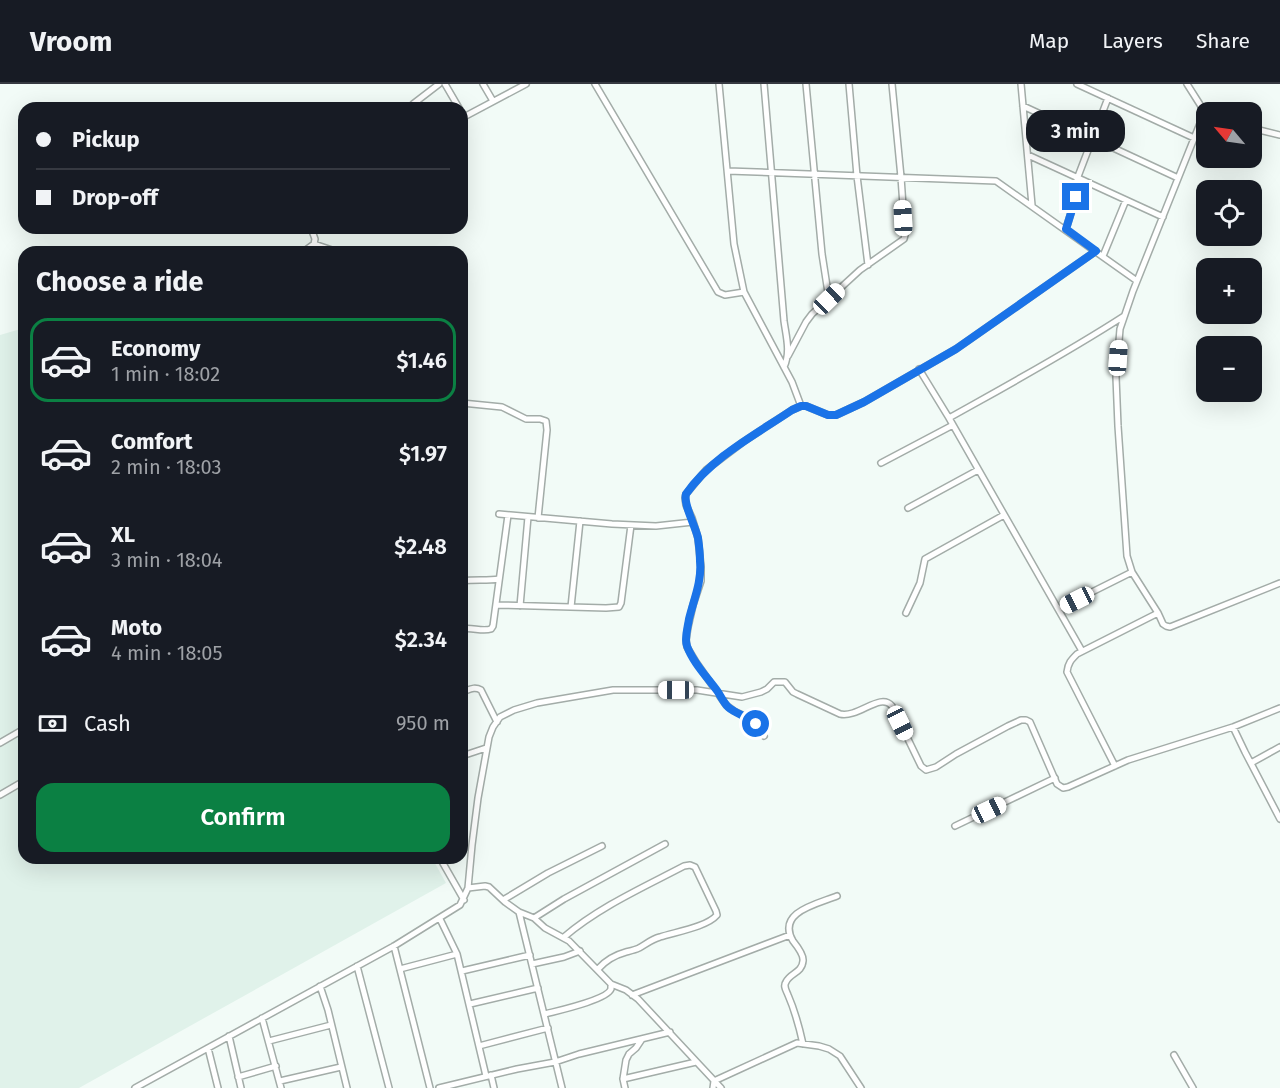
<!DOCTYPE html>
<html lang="en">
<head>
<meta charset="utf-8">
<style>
	body { margin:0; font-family:"Fira Sans",sans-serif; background:#20242c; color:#f1f3f6; height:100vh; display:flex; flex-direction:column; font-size:22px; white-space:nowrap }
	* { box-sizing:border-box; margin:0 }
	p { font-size:20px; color:#9ea1a6 }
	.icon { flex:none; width:33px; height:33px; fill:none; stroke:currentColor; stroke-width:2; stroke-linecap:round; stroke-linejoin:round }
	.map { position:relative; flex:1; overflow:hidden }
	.sheet { position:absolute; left:18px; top:162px; width:450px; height:618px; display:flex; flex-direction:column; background:#171b24; border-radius:18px; box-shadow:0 6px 24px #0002 }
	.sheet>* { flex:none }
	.banner { position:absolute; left:18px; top:18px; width:450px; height:132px; border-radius:18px; box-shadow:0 6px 24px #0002; display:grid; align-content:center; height:132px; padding:0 18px; background:#171b24 }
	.needle { width:39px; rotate:299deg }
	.controls { position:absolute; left:1196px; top:18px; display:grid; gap:12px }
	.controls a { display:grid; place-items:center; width:66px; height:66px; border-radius:12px; background:#171b24; box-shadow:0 6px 24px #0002; font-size:30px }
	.end { position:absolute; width:27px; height:27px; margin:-14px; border:8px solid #1a73e8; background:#fff; box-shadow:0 0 0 3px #fff }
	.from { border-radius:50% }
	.bubble { position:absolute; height:42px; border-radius:18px; background:#171b24; box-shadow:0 6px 24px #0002; font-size:20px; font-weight:600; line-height:42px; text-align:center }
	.car { position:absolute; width:18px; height:36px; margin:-18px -9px; border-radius:8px; box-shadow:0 0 4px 2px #0007; background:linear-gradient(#fff 24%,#345 0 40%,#fff 0 76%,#345 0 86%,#fff 0) }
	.banner b { display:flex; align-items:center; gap:21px; height:57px; font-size:22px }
	.banner b+b { border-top:2px solid #363941 }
	.banner i { width:15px; height:15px; background:#f1f3f6 }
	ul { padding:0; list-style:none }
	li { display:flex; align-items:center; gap:18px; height:84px; margin:0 12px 9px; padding:0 6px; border:3px solid transparent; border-radius:18px }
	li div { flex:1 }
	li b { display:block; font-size:22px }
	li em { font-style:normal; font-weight:600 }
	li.active { border-color:#0b8043 }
	li>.icon { width:54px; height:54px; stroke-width:1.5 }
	h2 { padding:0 18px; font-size:27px; line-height:72px }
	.pay { display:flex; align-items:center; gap:15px; height:66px; padding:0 18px; font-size:22px }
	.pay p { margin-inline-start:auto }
	.action { display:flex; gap:12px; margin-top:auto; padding:12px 18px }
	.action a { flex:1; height:69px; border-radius:18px; background:#0b8043; color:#fff; font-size:24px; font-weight:600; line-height:69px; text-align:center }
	header { display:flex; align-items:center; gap:36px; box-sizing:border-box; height:84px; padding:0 30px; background:#171b24; border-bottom:2px solid #363941 }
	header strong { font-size:28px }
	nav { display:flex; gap:33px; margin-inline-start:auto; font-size:21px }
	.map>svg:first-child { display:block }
</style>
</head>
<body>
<header>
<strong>Vroom</strong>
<nav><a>Map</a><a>Layers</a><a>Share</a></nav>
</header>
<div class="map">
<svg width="1280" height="1004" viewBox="0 0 1280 1004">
	<rect width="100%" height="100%" fill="#f2fbf7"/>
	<path fill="#e0f2ea" d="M24,244V774H432L446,799L79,1004H0V251Z"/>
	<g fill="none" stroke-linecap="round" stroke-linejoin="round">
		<g stroke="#a3aca8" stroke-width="8">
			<path id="street" d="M445,0L459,24
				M483,0L493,17
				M595,0L718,208L725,211L744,208
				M719,0L734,160L744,208L792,298L801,322
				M764,0L784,237C786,252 791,268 784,283
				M806,0L822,170L829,215
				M849,0L857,92L868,181
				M1021,0L1032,121
				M1077,0L1194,54
				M1187,0L1206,30
				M1023,22L1178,94
				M412,24L413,20L439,0
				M1205,29L1201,37L1133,207L1120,245L1116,293L1118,342L1127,472L1132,488L1158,529L1163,540L1166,542L1170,543L1280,499
				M462,34L526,0
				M1251,44L1280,51
				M1028,71L1163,133
				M728,87L996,97L1137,197
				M1077,95L1108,14
				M1066,145L1081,96
				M314,160L338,168
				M303,168L314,160L315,155L311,144
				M1103,172L1126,116
				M788,272L806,238L812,230L860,186L904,155L905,151L901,93L892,0
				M919,285L949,334L1082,567
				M462,319L502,323L526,335H540L546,337L547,346L538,434
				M949,334C1008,301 1067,269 1124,232
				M881,379L953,341
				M908,424L978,386
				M499,430L612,440L656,442L693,438
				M462,497C475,495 486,497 499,495
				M497,521L606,524L619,523L621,519L631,441
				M520,522L528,433
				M571,523L580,437
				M1058,525L1132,488
				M906,529L920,499L925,475L1004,431
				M462,545C472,543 482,548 491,545L493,542L508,431
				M462,608C469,606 474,602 481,606L497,638
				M1233,643L1245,668L1280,735
				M764,652L749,634L734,627L726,621L696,578L687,563L686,556L688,543L693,521L701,497V483L698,454L692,434L686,421L685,414L686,410L706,386L743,358L792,326L801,322H806L828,331H836L864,318L956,265L1096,167
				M0,659L24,645
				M462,672L486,664
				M1251,679L1280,663
				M1115,682L1067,588C1068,579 1071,576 1077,570L1158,529
				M0,711L24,697
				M955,742L1055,694
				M440,774L464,816
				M468,804L485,802L489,803L505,818L519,828L534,834L545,844L569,857L611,900L626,906L638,915L721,1004
				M503,816L548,789L602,762
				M519,828L562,1004
				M534,834L564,815L665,760
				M440,835L457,870L486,992
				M564,853C599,823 644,803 684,782L690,781L695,783L716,827L717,831C707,843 675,848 660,853C652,855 646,860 639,864C635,866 630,867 626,868C615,871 605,877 598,885
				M394,862L430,1004
				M532,880L564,873L580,867
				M357,882L389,1004
				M400,885L457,870
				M462,887L530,871
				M320,902L328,926L347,1004
				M632,911L790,851
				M470,920L538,904
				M545,930C556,927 607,916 611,905C611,904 611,902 611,900
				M262,934L281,1004
				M229,952L241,1004
				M269,957L331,941
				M803,960C799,942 795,927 788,911C786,906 783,902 786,898C790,889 802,889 803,877C804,871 797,862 793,857C776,828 817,820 837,812
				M479,962L548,944
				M208,964L218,1004
				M1174,971L1193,1004
				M491,991L494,1004
				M238,993L276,982
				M623,995L696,978
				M280,997L341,983
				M135,1004L394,862L460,821L468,804L472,761L478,714L489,653L493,643L500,633L514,626L537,619L613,606H697L742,613L761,608L767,605L774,598H785L793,608L797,610L840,630C859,634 880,608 892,622L921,682L926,686L936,683L956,670L1008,642L1021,636H1026L1030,638L1057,700L1063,704L1068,703L1128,676L1233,643L1280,624
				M439,1004L517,985L555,978L579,970L670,948
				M625,1004L623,995L626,976L629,970L636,964L642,955
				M713,1004L714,997L797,959L819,962L829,965L840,972L861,1004"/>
		</g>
		<use href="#street" stroke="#fff" stroke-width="5"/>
	</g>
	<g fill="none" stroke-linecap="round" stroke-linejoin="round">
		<path stroke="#1a73e8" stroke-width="8" d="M756,640C747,632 736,630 728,623C724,619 721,613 718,608C708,594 693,579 687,562C684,554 688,543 689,535C694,515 702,497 700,477C700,469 699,461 698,454C695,441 683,420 686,410C712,373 755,351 792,326L801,322H806L828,331H836L864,318L956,265L1096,167L1066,145L1076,113"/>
	</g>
</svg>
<div class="controls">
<a><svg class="needle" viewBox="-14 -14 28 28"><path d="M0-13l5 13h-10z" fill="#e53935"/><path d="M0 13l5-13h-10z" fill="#9ea1a6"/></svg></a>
<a><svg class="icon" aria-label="locate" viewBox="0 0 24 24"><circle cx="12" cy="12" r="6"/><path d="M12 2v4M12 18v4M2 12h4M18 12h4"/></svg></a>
<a>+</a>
<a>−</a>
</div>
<i class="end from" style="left:756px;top:640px"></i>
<i class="end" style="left:1076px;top:113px"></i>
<div class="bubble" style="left:1026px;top:26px;width:99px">3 min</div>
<i class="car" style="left:903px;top:134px;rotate:357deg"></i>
<i class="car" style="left:829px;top:215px;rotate:46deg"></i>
<i class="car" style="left:1118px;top:274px;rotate:4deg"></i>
<i class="car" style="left:1077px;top:516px;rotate:243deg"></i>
<i class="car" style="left:676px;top:606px;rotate:270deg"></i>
<i class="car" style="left:900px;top:639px;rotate:154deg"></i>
<i class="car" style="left:989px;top:726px;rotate:65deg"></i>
<div class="banner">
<b><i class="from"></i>Pickup</b>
<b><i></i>Drop-off</b>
</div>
<section class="sheet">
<h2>Choose a ride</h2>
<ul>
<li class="active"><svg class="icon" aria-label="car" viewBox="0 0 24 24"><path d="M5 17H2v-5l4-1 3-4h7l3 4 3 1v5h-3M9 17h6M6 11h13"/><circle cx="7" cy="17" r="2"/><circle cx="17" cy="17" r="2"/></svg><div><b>Economy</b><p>1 min · 18:02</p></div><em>$1.46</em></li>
<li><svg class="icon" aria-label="car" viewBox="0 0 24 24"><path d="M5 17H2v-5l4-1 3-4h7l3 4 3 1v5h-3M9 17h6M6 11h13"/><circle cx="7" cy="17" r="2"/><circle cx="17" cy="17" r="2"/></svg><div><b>Comfort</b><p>2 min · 18:03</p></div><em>$1.97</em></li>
<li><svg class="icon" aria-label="car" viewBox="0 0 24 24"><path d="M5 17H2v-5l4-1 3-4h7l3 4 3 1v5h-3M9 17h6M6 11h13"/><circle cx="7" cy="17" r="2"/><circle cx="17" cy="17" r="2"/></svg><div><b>XL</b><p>3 min · 18:04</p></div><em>$2.48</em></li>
<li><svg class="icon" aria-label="car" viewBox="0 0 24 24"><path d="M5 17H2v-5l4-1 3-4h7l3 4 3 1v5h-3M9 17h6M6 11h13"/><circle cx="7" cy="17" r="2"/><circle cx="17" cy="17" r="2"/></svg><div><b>Moto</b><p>4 min · 18:05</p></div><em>$2.34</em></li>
</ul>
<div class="pay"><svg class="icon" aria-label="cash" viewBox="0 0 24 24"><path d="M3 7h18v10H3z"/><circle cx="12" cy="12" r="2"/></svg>Cash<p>950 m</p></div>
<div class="action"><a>Confirm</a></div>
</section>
</div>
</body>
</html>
